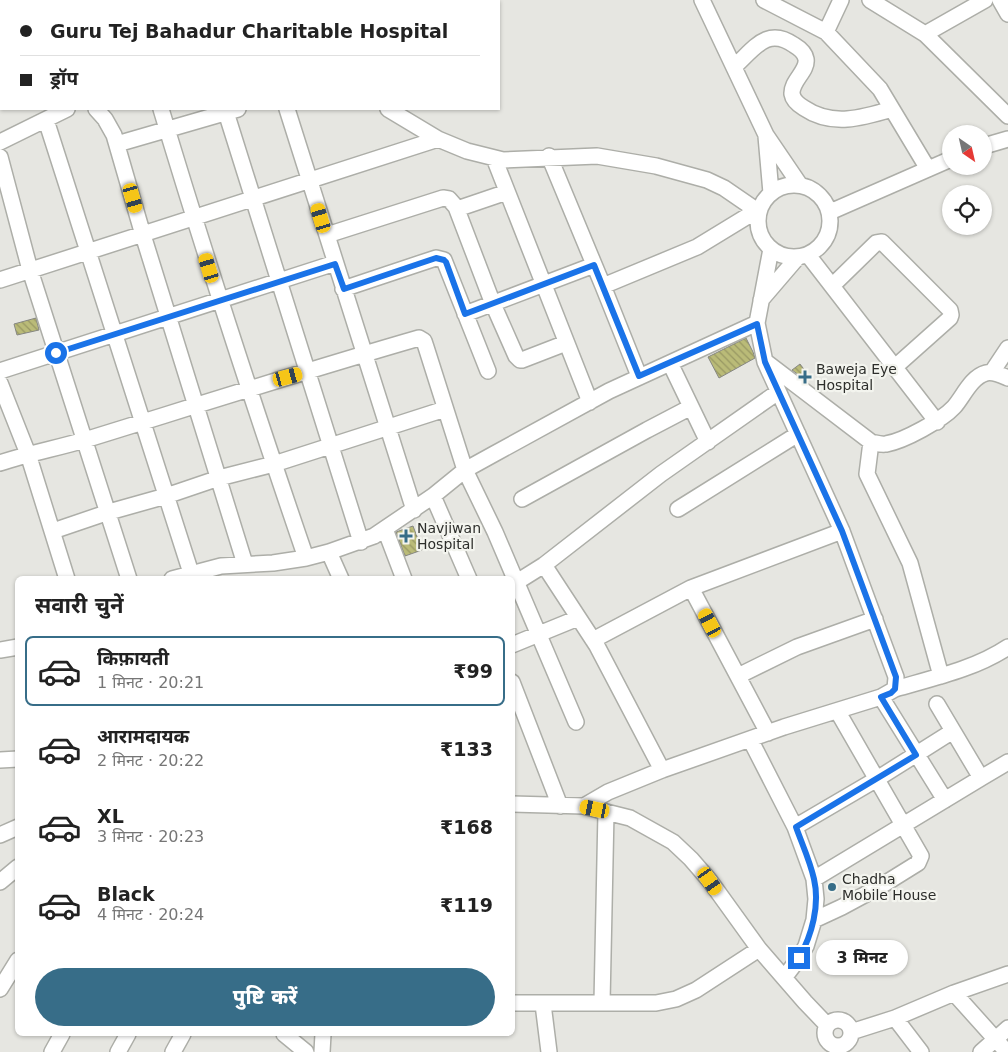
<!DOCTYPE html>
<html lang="hi">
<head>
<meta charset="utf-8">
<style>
	body { margin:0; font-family:"DejaVu Sans","Noto Sans Devanagari",sans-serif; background:#f6f6f6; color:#222; height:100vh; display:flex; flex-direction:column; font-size:19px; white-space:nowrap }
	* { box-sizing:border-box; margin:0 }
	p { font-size:16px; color:#767676 }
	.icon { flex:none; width:28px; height:28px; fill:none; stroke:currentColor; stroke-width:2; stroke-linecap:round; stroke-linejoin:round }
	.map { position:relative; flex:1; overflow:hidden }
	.drawer { position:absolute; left:15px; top:576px; width:500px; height:460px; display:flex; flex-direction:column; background:#fff; border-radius:8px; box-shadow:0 1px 4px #0004 }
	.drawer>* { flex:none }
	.top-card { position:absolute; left:0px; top:0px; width:500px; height:110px; box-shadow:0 1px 4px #0004; display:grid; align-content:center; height:110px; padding:0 20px; background:#fff }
	.needle { width:32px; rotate:146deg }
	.controls { position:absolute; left:942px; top:125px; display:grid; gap:10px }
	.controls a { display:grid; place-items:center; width:50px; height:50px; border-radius:50%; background:#fff; box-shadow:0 1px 4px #0004; font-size:25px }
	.end { position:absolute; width:22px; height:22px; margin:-11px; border:6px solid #1a73e8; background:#fff; box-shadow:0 0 0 2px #fff }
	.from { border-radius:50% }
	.bubble { position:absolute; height:35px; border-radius:18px; background:#fff; box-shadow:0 1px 4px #0004; font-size:16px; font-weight:800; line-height:35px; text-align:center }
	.car { position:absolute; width:15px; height:30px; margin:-15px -8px; border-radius:6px; box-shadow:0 0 4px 1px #0007; background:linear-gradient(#f5c518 24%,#345 0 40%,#f5c518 0 76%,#345 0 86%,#f5c518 0) }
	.top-card b { display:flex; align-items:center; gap:18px; height:48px; font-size:19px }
	.top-card b+b { border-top:1px solid #e0e0e0 }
	.top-card i { width:12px; height:12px; background:#222 }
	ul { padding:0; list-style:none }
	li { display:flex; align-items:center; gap:15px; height:70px; margin:0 10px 8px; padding:0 10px; border:2px solid transparent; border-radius:8px }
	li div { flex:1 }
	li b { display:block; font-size:19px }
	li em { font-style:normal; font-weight:800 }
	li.selected { border-color:#376d88 }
	li>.icon { width:45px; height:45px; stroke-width:1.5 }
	h2 { padding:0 20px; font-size:22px; line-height:60px }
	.cta { display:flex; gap:10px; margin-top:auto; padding:10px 20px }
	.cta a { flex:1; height:58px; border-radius:30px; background:#376d88; color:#fff; font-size:20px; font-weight:800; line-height:58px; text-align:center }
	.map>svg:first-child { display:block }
</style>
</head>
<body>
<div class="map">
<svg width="1008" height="1052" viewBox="0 0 1008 1052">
	<defs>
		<pattern id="building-back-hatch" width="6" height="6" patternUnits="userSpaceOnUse" patternTransform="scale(1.25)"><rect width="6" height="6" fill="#babb78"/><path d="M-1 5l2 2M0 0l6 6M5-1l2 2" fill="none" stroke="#989863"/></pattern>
	</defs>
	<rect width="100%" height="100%" fill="#e6e6e1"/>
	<path fill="url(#building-back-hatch)" stroke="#868782" d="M36,318L39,330L17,335L14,324Z
		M746,338L753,352L755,358L719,378L708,357Z
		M800,364L809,376L804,379L792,370Z
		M413,526L422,550L405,556L396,532Z"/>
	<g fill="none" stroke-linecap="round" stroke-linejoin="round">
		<g stroke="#adaea8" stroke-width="18">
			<path id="minor" d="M29,0L30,1
				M128,0L129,1
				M194,0V1
				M246,0L248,1
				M702,0L766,135L800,185
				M764,0L826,32L841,0
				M870,0L925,34L1008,116
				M1000,0L1008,14
				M301,1L303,0
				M826,32L880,89L928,169
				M925,34L985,0
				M734,67C754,49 767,26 794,45C799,48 805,53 806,59C808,71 791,81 792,94C793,100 799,105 804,108C832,127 862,118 892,109
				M96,109L105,119L114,135L143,235L245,564
				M161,109C206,259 255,409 306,558
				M225,109L361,542
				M287,109L414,510
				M388,109L438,139L467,151L503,160L597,156L656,166L707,180L724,188L759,212
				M46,120L191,573
				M766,136L771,193
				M0,142L67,109
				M117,144L238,109
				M984,146L1008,139
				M549,156L603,286L639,376
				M0,157L30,270L129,579
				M494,158L590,402
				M758 221a36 36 0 1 1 72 0a36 36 0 1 1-72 0Z
				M457,209L507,192
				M830,212L951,159
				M327,235L443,198L449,199L456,207L493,304L516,356L520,360H522L566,343
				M808,255L937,422
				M0,280L438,139
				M603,286L697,247L756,211
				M832,286L876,243L882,242L950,310L951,315L950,318L895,367
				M343,289L436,258L444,260L488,371
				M761,300L797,258
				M465,314L594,265
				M766,362L871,442C876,443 881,445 886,444C904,441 942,420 954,407C963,397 971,377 986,373C993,371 1001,375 1008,378
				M670,363L708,442
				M0,371L335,263
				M992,372L1008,348
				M0,383L28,454L67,579
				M871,442L867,474L910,563L941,676
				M0,463C29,453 59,448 88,439C198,405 308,370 419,338L424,341L426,347L465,470L495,532L576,722
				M433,496L469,579
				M522,499L647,430L691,407
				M678,509L798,434
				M385,529L404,579
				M53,531L109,512L166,496L219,478L274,464L445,409
				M329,552L341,579
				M544,565L597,646L662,770
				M172,579L221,566L273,563L306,558L329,552L374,536L433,496L465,470L494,454L609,391L757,323
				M512,585L544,565L661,474L778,392
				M691,588L768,733
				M593,640L691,588L842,531
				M512,645L578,618
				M0,650L18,647
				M738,676L797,647L875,619
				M512,682L560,806
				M895,689C933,678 975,669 1008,647
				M881,697L945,800
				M750,739L795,827L814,879L816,899L814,920L806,946L799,958L784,978
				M0,760L18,759
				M981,778L1008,762
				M512,804L584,806L606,812L630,818L673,842L691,859L710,881L759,949L805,1002L827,1025
				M584,806L608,792L662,770L784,727L881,697L895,689L896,677L842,531L765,362L757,323L771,249
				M795,827L877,779L953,731
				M0,835L18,827
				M814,879L981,778L937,704
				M0,882L18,867
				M814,920L842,907L881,886L918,863L921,856L838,712
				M0,989L18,960
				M954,993L1007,1052
				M602,1002L606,812
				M512,1003H656L676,999L696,990L759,949
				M543,1004L549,1052
				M895,1018L921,1052
				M825 1033a13 13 0 1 1 26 0a13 13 0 1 1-26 0Z
				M851,1032L895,1018L954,993L1008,974
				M284,1034L306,1052
				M52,1052L62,1034
				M118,1052L128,1034
				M173,1052L183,1034
				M322,1052L323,1034
				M981,1052L1008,1028"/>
		</g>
		<use href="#minor" stroke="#fff" stroke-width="15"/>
	</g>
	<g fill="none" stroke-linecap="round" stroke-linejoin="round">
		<path stroke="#1a73e8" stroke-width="6" d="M56,353L335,264L344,289L436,258L444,260L446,262L465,314L594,265L639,376L757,324L765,362L842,531L896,677L895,689L891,693L881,697L916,755L796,827C802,844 810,861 814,879C820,905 812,935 799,958"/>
	</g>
	<g fill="#376d88" stroke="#f3f4ee" stroke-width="2">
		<path d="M802.5 369.5h5v5h5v5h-5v5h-5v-5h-5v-5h5z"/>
		<path d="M403.5 528.5h5v5h5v5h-5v5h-5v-5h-5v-5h5z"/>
		<circle cx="832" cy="887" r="5"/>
	</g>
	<g text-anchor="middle" stroke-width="4.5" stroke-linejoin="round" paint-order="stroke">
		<g font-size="14" fill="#2d2e2b" stroke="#f3f4ee" text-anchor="start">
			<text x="816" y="374">Baweja Eye<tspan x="816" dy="16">Hospital</tspan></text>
			<text x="417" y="533">Navjiwan<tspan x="417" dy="16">Hospital</tspan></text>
			<text x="842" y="884">Chadha<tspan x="842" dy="16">Mobile House</tspan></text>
		</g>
	</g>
</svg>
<div class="controls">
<a><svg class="needle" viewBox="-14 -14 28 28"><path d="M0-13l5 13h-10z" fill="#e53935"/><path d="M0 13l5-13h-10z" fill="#767676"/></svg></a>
<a><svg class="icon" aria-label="locate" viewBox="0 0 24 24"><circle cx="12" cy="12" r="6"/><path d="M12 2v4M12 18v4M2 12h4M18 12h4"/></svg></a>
</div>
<i class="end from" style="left:56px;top:353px"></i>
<i class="end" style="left:799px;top:958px"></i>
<div class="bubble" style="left:816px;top:940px;width:92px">3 मिनट</div>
<i class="car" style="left:133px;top:198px;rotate:164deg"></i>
<i class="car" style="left:321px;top:218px;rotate:343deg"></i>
<i class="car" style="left:209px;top:268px;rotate:343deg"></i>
<i class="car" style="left:288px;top:377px;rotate:75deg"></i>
<i class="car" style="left:710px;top:623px;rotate:332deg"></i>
<i class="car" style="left:595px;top:809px;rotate:282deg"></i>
<i class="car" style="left:710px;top:881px;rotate:145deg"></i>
<div class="top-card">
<b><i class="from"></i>Guru Tej Bahadur Charitable Hospital</b>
<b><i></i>ड्रॉप</b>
</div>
<section class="drawer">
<h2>सवारी चुनें</h2>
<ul>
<li class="selected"><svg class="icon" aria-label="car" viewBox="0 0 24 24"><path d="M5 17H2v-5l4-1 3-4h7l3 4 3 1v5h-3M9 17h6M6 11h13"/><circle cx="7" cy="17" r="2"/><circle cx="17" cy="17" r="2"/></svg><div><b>किफ़ायती</b><p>1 मिनट · 20:21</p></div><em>₹99</em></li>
<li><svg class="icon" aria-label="car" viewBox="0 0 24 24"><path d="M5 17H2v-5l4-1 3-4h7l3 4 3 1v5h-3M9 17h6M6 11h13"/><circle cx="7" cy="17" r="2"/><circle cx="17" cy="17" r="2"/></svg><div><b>आरामदायक</b><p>2 मिनट · 20:22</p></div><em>₹133</em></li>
<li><svg class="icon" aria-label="car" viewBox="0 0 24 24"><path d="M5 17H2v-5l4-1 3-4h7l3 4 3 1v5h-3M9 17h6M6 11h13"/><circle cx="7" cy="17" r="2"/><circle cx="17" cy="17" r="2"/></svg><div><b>XL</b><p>3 मिनट · 20:23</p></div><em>₹168</em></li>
<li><svg class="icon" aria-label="car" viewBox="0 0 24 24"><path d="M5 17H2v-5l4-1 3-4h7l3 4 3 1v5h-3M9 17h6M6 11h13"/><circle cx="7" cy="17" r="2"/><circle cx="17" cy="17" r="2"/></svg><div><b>Black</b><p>4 मिनट · 20:24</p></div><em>₹119</em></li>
</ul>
<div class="cta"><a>पुष्टि करें</a></div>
</section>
</div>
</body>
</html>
